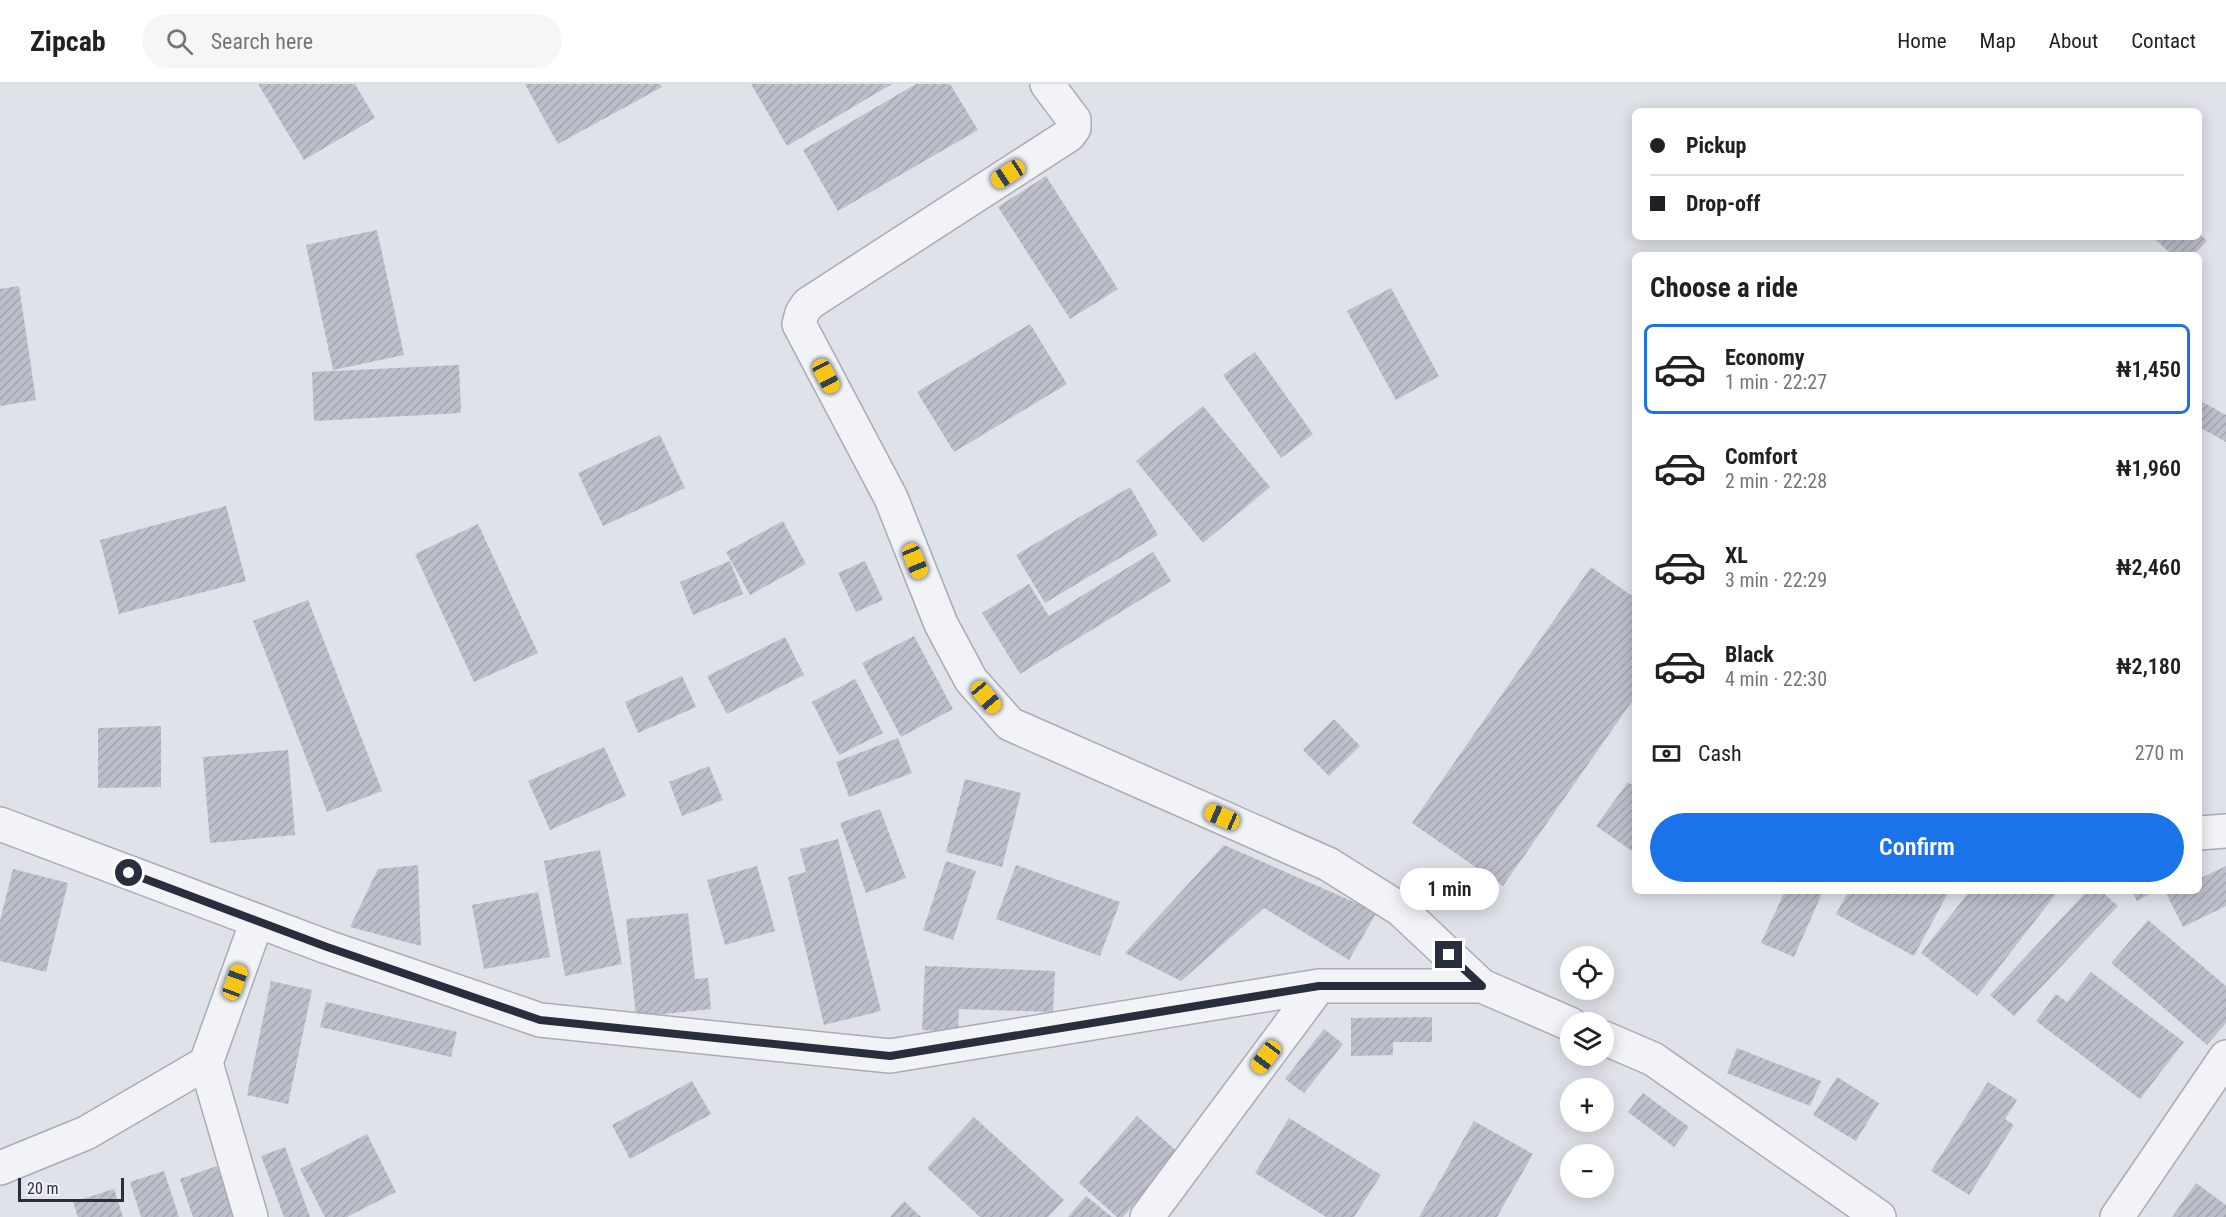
<!DOCTYPE html>
<html lang="en">
<head>
<meta charset="utf-8">
<style>
	body { margin:0; font-family:"Roboto Condensed",sans-serif; background:#f6f6f6; color:#202124; height:100vh; display:flex; flex-direction:column; font-size:22px; white-space:nowrap }
	* { box-sizing:border-box; margin:0 }
	p { font-size:20px; color:#757577 }
	.icon { flex:none; width:33px; height:33px; fill:none; stroke:currentColor; stroke-width:2; stroke-linecap:round; stroke-linejoin:round }
	.map { position:relative; flex:1; overflow:hidden }
	.sheet { position:absolute; left:1632px; top:168px; width:570px; height:642px; display:flex; flex-direction:column; background:#fff; border-radius:9px; box-shadow:0 3px 15px #0003 }
	.sheet>* { flex:none }
	.hud { position:absolute; left:1632px; top:24px; width:570px; height:132px; border-radius:9px; box-shadow:0 3px 15px #0003; display:grid; align-content:center; height:132px; padding:0 18px; background:#fff }
	.buttons { position:absolute; left:1560px; top:862px; display:grid; gap:12px }
	.buttons a { display:grid; place-items:center; width:54px; height:54px; border-radius:50%; background:#fff; box-shadow:0 3px 15px #0003; font-size:30px }
	.scale { position:absolute; left:18px; bottom:15px; width:106px; box-sizing:border-box; padding-left:6px; border:3px solid #292e3f; border-top:0; font-size:16px; line-height:21px; white-space:nowrap; color:#292e3f; -webkit-text-stroke:4px #eff1f6; paint-order:stroke }
	.end { position:absolute; width:27px; height:27px; margin:-14px; border:8px solid #292e3f; background:#fff; box-shadow:0 0 0 3px #fff }
	.from { border-radius:50% }
	.bubble { position:absolute; height:42px; border-radius:21px; background:#fff; box-shadow:0 3px 15px #0003; font-size:20px; font-weight:600; line-height:42px; text-align:center }
	.car { position:absolute; width:18px; height:36px; margin:-18px -9px; border-radius:8px; box-shadow:0 0 4px 2px #0007; background:linear-gradient(#f5c518 24%,#345 0 40%,#f5c518 0 76%,#345 0 86%,#f5c518 0) }
	.hud b { display:flex; align-items:center; gap:21px; height:57px; font-size:22px }
	.hud b+b { border-top:2px solid #e0e0e0 }
	.hud i { width:15px; height:15px; background:#202124 }
	ul { padding:0; list-style:none }
	li { display:flex; align-items:center; gap:18px; height:90px; margin:0 12px 9px; padding:0 6px; border:3px solid transparent; border-radius:9px }
	li div { flex:1 }
	li b { display:block; font-size:22px }
	li em { font-style:normal; font-weight:600 }
	li.on { border-color:#1a73e8 }
	li>.icon { width:54px; height:54px; stroke-width:1.5 }
	h2 { padding:0 18px; font-size:27px; line-height:72px }
	.pay { display:flex; align-items:center; gap:15px; height:66px; padding:0 18px; font-size:22px }
	.pay p { margin-inline-start:auto }
	.cta { display:flex; gap:12px; margin-top:auto; padding:12px 18px }
	.cta a { flex:1; height:69px; border-radius:36px; background:#1a73e8; color:#fff; font-size:24px; font-weight:600; line-height:69px; text-align:center }
	header { display:flex; align-items:center; gap:36px; box-sizing:border-box; height:84px; padding:0 30px; background:#fff; border-bottom:2px solid #e0e0e0 }
	header strong { font-size:28px }
	nav { display:flex; gap:33px; margin-inline-start:auto; font-size:21px }
	.search { width:420px; height:54px; background:#f6f6f6; display:flex; align-items:center; gap:15px; box-sizing:border-box; padding:0 21px; border-radius:33px; color:#757577; font-size:22px }
	.map>svg:first-child { display:block }
</style>
</head>
<body>
<header>
<strong>Zipcab</strong>
<div class="search"><svg class="icon" aria-label="search" viewBox="0 0 24 24"><circle cx="10" cy="10" r="6"/><path d="M15 15l6 6"/></svg>Search here</div>
<nav><a>Home</a><a>Map</a><a>About</a><a>Contact</a></nav>
</header>
<div class="map">
<svg width="2226" height="1133" viewBox="0 0 2226 1133">
	<defs>
		<pattern id="building-hatch" width="6" height="6" patternUnits="userSpaceOnUse" patternTransform="scale(1.5)"><rect width="6" height="6" fill="#bdc0cb"/><path d="M-1 1l2-2M0 6l6-6M5 7l2-2" fill="none" stroke="#a2a5af"/></pattern>
	</defs>
	<rect width="100%" height="100%" fill="#dfe2e8"/>
	<path fill="url(#building-hatch)" d="M258,0H355L375,34L304,76Z
		M525,0H660L662,3L558,60Z
		M751,0H892L787,62Z
		M916,0H950L978,46L838,127L803,66Z
		M1046,92L1118,205L1070,235L998,123Z
		M377,146L404,271L333,286L306,161Z
		M2199,149L2207,157L2193,171H2172L2153,153H2199Z
		M19,202L36,316L0,322V205Z
		M1391,204L1439,292L1396,316L1347,227Z
		M1030,240L1067,300L954,368L917,308Z
		M1255,268L1313,350L1281,374L1223,291Z
		M459,281L461,329L314,337L312,288Z
		M2199,316L2226,331V358L2199,343Z
		M1203,322L1270,403L1203,459L1136,377Z
		M660,351L685,404L603,442L578,389Z
		M1130,403L1158,451L1045,519L1016,471Z
		M226,422L246,497L119,530L100,456Z
		M783,437L806,480L750,511L726,468Z
		M478,440L538,569L474,598L415,470Z
		M1153,468L1171,497L1020,590L982,529L1029,500L1049,532Z
		M730,477L743,510L693,531L680,498Z
		M865,477L883,516L856,528L838,489Z
		M1591,483L1635,514V613L1503,802L1412,739Z
		M308,516L382,707L327,728L253,537Z
		M914,552L953,625L901,653L862,579Z
		M785,553L804,591L727,630L707,592Z
		M682,592L696,623L638,649L625,618Z
		M855,595L883,649L839,671L812,618Z
		M1334,635L1360,662L1329,692L1303,666Z
		M161,642V703L98,704V644Z
		M898,654L912,689L849,713L836,678Z
		M604,663L626,712L550,746L528,697Z
		M288,666L295,751L210,759L203,673Z
		M709,682L723,716L682,732L669,698Z
		M965,695L1021,709L1002,783L946,768Z
		M1628,698L1635,703V769L1596,742Z
		M880,725L906,794L866,809L840,739Z
		M838,755L881,927L824,941L788,793L806,788L800,765Z
		M1224,761L1377,828L1349,876L1264,824L1181,897L1125,869Z
		M600,766L622,880L565,892L544,777Z
		M946,777L976,787L953,856L923,846Z
		M418,781L421,862L350,843L378,785Z
		M1016,781L1120,818L1100,872L996,835Z
		M757,782L775,847L725,861L707,796Z
		M2226,782V822L2183,843L2167,811L2175,807H2199V795Z
		M13,785L68,799L46,888L0,877V837Z
		M1785,807H1823L1794,873L1761,859Z
		M1849,807H1949L1914,872L1836,830Z
		M1970,807H2058L1977,912L1921,869Z
		M2087,807H2101L2118,822L2014,932L1990,911Z
		M2131,807H2155L2137,817Z
		M538,808L550,873L484,885L472,821Z
		M688,829L695,895L708,894L711,925L636,933L626,835Z
		M2148,836L2226,902V939L2207,961L2111,879Z
		M925,882L1055,887L1053,928L959,925L958,948L922,946Z
		M2091,888L2184,958L2140,1015L2036,937L2056,910L2067,918Z
		M271,897L312,906L288,1020L247,1011Z
		M326,918L457,948L451,973L320,943Z
		M1432,933V958H1393V971L1351,972V934Z
		M1324,945L1343,960L1304,1009L1285,995Z
		M1737,964L1821,997L1810,1022L1727,989Z
		M1837,993L1879,1019L1856,1057L1813,1031Z
		M692,997L711,1030L630,1075L612,1041Z
		M1988,998L2017,1016L2005,1035L2014,1041L1969,1111L1931,1087Z
		M1643,1009L1689,1043L1674,1063L1628,1028Z
		M1137,1032L1179,1069L1123,1133H1117L1079,1099Z
		M974,1033L1064,1116L1048,1133H980L927,1084Z
		M1289,1034L1381,1091L1354,1133H1326L1255,1089Z
		M1474,1037L1533,1070L1497,1133H1419Z
		M367,1050L396,1108L347,1133H325L300,1085Z
		M285,1063L310,1133H284L261,1072Z
		M217,1082L235,1133H193L180,1095Z
		M164,1087L179,1133H141L130,1098Z
		M2196,1099L2226,1121V1133H2172Z
		M114,1105L123,1133H78L73,1118Z
		M1086,1112L1112,1133H1068Z
		M904,1117L921,1133H890Z"/>
	<g fill="none" stroke-linecap="round" stroke-linejoin="round">
		<g stroke="#a8acb5" stroke-width="36">
			<path id="minor" d="M1047,0L1074,36V44L1069,51L808,220L802,229L799,240L891,414L941,540L971,596L1010,640L1328,780L1400,825L1482,902
				M0,740L327,863L540,936L890,972L1319,902H1482L1570,940
				M2199,749L2226,747
				M1604,954L1653,975L1879,1133
				M0,1084L86,1049L206,979
				M251,1133L206,979L257,837
				M1147,1133L1319,902
				M2117,1133L2226,973"/>
		</g>
		<use href="#minor" stroke="#f2f3f7" stroke-width="33"/>
	</g>
	<g fill="none" stroke-linecap="round" stroke-linejoin="round">
		<path stroke="#292e3f" stroke-width="8" d="M129,789L327,863L540,936L890,972L1319,902H1482L1449,871"/>
	</g>
</svg>
<div class="buttons">
<a><svg class="icon" aria-label="locate" viewBox="0 0 24 24"><circle cx="12" cy="12" r="6"/><path d="M12 2v4M12 18v4M2 12h4M18 12h4"/></svg></a>
<a><svg class="icon" aria-label="layers" viewBox="0 0 24 24"><path d="M12 4l9 5-9 5-9-5zM3 14l9 5 9-5"/></svg></a>
<a>+</a>
<a>−</a>
</div>
<div class="scale">20 m</div>
<i class="end from" style="left:129px;top:789px"></i>
<i class="end" style="left:1449px;top:871px"></i>
<div class="bubble" style="left:1400px;top:784px;width:99px">1 min</div>
<i class="car" style="left:1008px;top:90px;rotate:237deg"></i>
<i class="car" style="left:826px;top:292px;rotate:152deg"></i>
<i class="car" style="left:915px;top:477px;rotate:158deg"></i>
<i class="car" style="left:986px;top:613px;rotate:140deg"></i>
<i class="car" style="left:1222px;top:733px;rotate:294deg"></i>
<i class="car" style="left:235px;top:898px;rotate:20deg"></i>
<i class="car" style="left:1266px;top:973px;rotate:217deg"></i>
<div class="hud">
<b><i class="from"></i>Pickup</b>
<b><i></i>Drop-off</b>
</div>
<section class="sheet">
<h2>Choose a ride</h2>
<ul>
<li class="on"><svg class="icon" aria-label="car" viewBox="0 0 24 24"><path d="M5 17H2v-5l4-1 3-4h7l3 4 3 1v5h-3M9 17h6M6 11h13"/><circle cx="7" cy="17" r="2"/><circle cx="17" cy="17" r="2"/></svg><div><b>Economy</b><p>1 min · 22:27</p></div><em>₦1,450</em></li>
<li><svg class="icon" aria-label="car" viewBox="0 0 24 24"><path d="M5 17H2v-5l4-1 3-4h7l3 4 3 1v5h-3M9 17h6M6 11h13"/><circle cx="7" cy="17" r="2"/><circle cx="17" cy="17" r="2"/></svg><div><b>Comfort</b><p>2 min · 22:28</p></div><em>₦1,960</em></li>
<li><svg class="icon" aria-label="car" viewBox="0 0 24 24"><path d="M5 17H2v-5l4-1 3-4h7l3 4 3 1v5h-3M9 17h6M6 11h13"/><circle cx="7" cy="17" r="2"/><circle cx="17" cy="17" r="2"/></svg><div><b>XL</b><p>3 min · 22:29</p></div><em>₦2,460</em></li>
<li><svg class="icon" aria-label="car" viewBox="0 0 24 24"><path d="M5 17H2v-5l4-1 3-4h7l3 4 3 1v5h-3M9 17h6M6 11h13"/><circle cx="7" cy="17" r="2"/><circle cx="17" cy="17" r="2"/></svg><div><b>Black</b><p>4 min · 22:30</p></div><em>₦2,180</em></li>
</ul>
<div class="pay"><svg class="icon" aria-label="cash" viewBox="0 0 24 24"><path d="M3 7h18v10H3z"/><circle cx="12" cy="12" r="2"/></svg>Cash<p>270 m</p></div>
<div class="cta"><a>Confirm</a></div>
</section>
</div>
</body>
</html>
